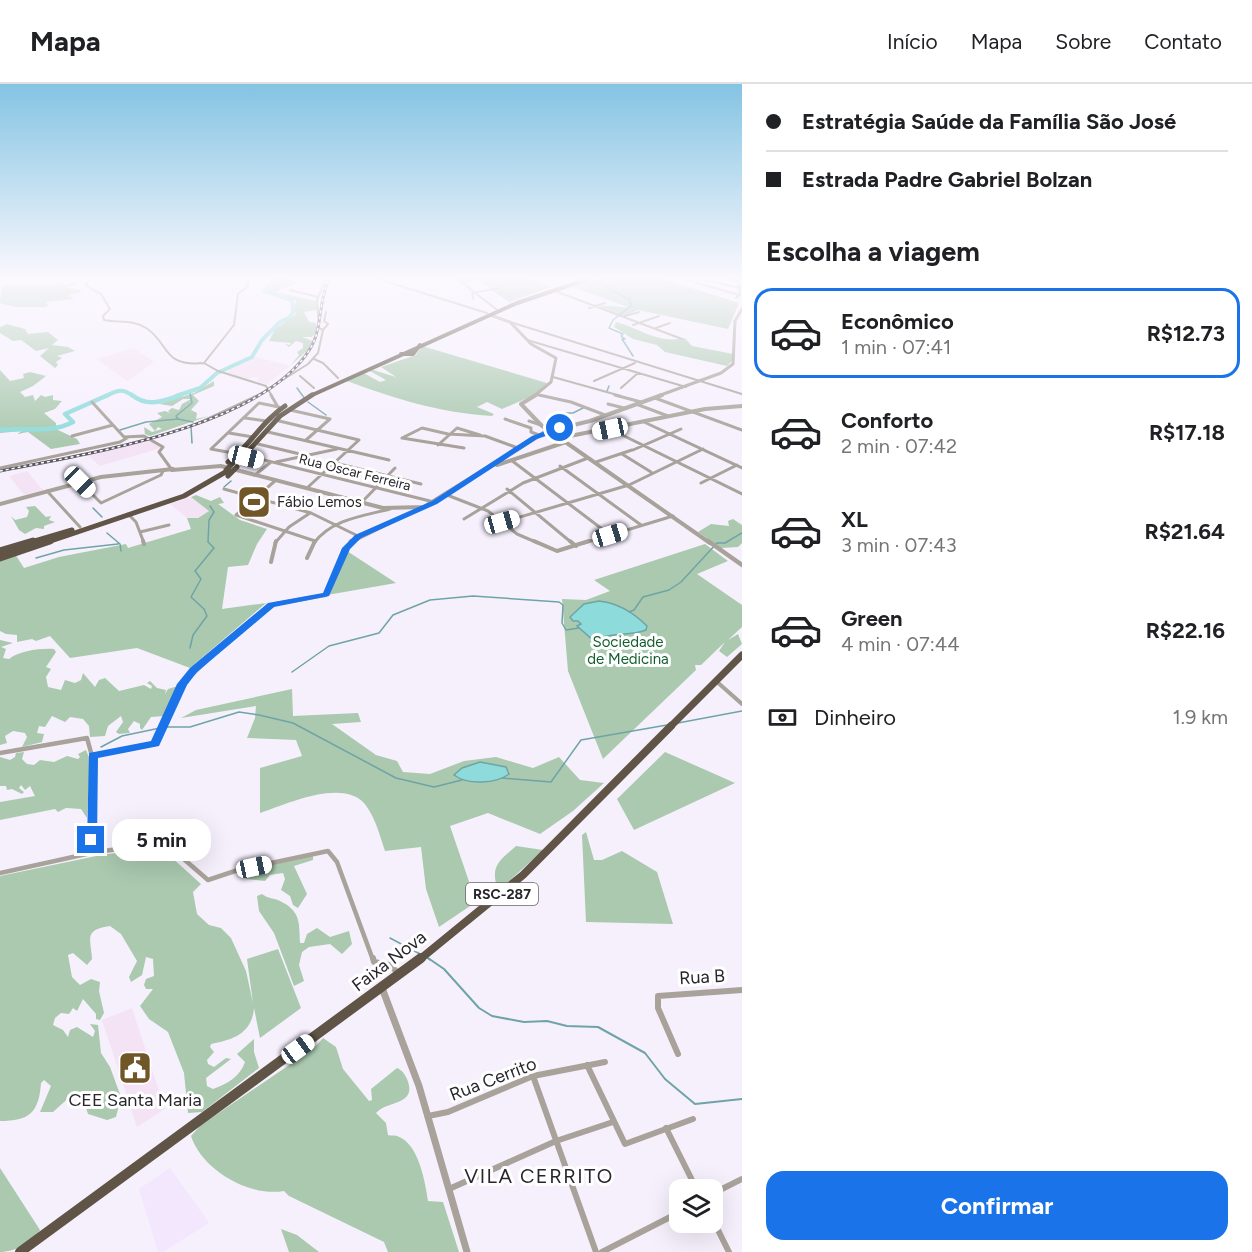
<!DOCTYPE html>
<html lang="pt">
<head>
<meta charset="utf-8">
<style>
	body { margin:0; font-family:Figtree,sans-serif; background:#f6f6f6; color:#202124; height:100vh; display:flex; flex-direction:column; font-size:22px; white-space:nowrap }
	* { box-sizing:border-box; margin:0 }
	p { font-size:20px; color:#757577 }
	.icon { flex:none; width:33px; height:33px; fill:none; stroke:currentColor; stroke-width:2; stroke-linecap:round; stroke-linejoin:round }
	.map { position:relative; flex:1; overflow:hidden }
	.side { display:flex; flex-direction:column; background:#fff; width:510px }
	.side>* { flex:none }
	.banner { display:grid; align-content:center; height:132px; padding:0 24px; background:#fff }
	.fabs { position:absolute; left:669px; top:1095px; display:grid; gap:12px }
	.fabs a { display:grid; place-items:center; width:54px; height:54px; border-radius:12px; background:#fff; box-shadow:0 6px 24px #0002; font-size:30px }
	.end { position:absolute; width:27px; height:27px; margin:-14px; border:8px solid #1a73e8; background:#fff; box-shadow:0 0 0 3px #fff }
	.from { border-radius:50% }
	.bubble { position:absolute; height:42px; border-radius:18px; background:#fff; box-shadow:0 6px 24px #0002; font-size:20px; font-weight:700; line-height:42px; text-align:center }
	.car { position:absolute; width:18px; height:36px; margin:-18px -9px; border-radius:8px; box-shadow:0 0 4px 2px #0007; background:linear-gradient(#fff 24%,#345 0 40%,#fff 0 76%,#345 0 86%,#fff 0) }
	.banner b { display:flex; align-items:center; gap:21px; height:57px; font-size:22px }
	.banner b+b { border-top:2px solid #e0e0e0 }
	.banner i { width:15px; height:15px; background:#202124 }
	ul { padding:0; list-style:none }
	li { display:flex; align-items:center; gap:18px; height:90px; margin:0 12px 9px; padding:0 12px; border:3px solid transparent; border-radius:18px }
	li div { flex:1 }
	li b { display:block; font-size:22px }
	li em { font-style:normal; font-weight:700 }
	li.selected { border-color:#1a73e8 }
	li>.icon { width:54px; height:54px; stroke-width:1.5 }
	h2 { padding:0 24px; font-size:27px; line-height:72px }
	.pay { display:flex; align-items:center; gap:15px; height:66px; padding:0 24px; font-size:22px }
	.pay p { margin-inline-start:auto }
	.cta { display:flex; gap:12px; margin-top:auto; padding:12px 24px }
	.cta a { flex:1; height:69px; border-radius:18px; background:#1a73e8; color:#fff; font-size:24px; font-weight:700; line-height:69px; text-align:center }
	header { display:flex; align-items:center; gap:36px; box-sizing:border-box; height:84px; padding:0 30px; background:#fff; border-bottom:2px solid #e0e0e0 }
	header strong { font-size:28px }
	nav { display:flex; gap:33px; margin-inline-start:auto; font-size:21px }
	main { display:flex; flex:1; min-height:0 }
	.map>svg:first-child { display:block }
</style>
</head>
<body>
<header>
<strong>Mapa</strong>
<nav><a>Início</a><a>Mapa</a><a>Sobre</a><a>Contato</a></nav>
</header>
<main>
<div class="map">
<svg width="742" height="1168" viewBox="0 0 742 1168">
	<rect width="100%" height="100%" fill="#f6f0fd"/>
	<path fill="#f2e7fd" d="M170,1084L209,1139L163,1168H158L139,1105Z"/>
	<path fill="#f4e3f4" d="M134,264L154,278L127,297L97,275Z
		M256,273L290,282L267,300L256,297L259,294L254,293L249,295L226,288Z
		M149,356L161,364L100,382L86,370Z
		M27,387L43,406L24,411L9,392Z
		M192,413L209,427L191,437L170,420Z
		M132,924L165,1025L137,1043L102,936Z"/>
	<path fill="#aac9af" d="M278,195H289L298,199L275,208L316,217L317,226L304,228L309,238L316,239V248L312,253H302L313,257L309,265L291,281L299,271L297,268L303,264V259L296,257L289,263L285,260L290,261L291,259L269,257L275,245L296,230L293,222L297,217L268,208Z
		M458,195H534L551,203L509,218L477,196L465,200Z
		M596,195H663L739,219L728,245L638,226L624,232L599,222C609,221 621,223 631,224L572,203Z
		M82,197L68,204L81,206V208L69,211L74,215L45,218L49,221L45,223H16L0,219L2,202L67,200Z
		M616,238C642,245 657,260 685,254L692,262L733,270L732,277L727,282L665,268L657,261L633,255L614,243Z
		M7,240L25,245L28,250L48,248L58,256L52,261L68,263L75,267L57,272L62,274L56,278L58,281L55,284L40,272L49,264L36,267L21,256L13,257L0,249V243Z
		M422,262L547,299L541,308L502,325L487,318L477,323L494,330L492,332C440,329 393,314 344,296L362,288L380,298L386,296L368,286L370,285L396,293L381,283L416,271Z
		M0,286L10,297L24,294L23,290L30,288L46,292L33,302L20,308L25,313L33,311L35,317L41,311L45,313L53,311V316L62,317L55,325L44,329L56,339V345L77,355L80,360L51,365L28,348L17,350L22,347L0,349Z
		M214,297V302L193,311L199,317L191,326L197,329L196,335L209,332L150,352L145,350L144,343L152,348L162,345L158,343L155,347L149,340L162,333L157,329L165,327L170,329L168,327L172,324L179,326L182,320L191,315H183L172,322L159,320L194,309Z
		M196,411L211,417L220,413L224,419L218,420L240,436L267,445L257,460L248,481L228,483L222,525L266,519L190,584L137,564L70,574L50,552L36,557L32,555L17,558V551L6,550L0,547V475L15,470L24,484L59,473L126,460L128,464L191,445L187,434H198L209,427L191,413Z
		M35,422L46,433L51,432L49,436L55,438L44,442V445L36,444L25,450L19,446L11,432L15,436L27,433L29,427L26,423Z
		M733,435L742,441V459L738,463L721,464L698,448L711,440L729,442L728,437Z
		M705,460L728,477L697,490L742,521V543L728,556L738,550L742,560L727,573L719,567L725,558L701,581H695L696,586L603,675L568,587L562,515L586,516L610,507L594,496Z
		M347,467L396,499L327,511Z
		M0,556L13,559L1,563L6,565L3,574L9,575C18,567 41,564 54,565L56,568L46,583L51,585L46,593L48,603L61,606L65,596L75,599L81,596L83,589L95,603L99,596L105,594L119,607L144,601L151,605L152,602L147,599L150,597L157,604L166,606L165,610L168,605L178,602L164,632L151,633L142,646L140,644V640L134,637L128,645L130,649L119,650L116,648L123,638L121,632L108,642L105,652L90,653L89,642L83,635L70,633L65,638L52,632L45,643L39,642L37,649L44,650L42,658L22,663L27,653L25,649L13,647L5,652L7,659L0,661Z
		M292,605L293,632L358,629L361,638L332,640L376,671L397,677L403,688L430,690L464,677L496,673L533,684L559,673L580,696L604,699L573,727L540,750L488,729L450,742L476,818L439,843L426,805L421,763L385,767C380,752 376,736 367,723C347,692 287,720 260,729V684L302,672L296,656L247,654L255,634L256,622L181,634L196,626Z
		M86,666L90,676L87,734L81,725L66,724L58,728L55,725L0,736V718L35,712L30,702L25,706L21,701L19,704L24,708L22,710L12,705L7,706L6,702H0V673L10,676L15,673L16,669L24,668L22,675L27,680L34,681L40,676L54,678L67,672L78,675L80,673L78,670Z
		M665,668L735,699L634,746L617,715Z
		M586,748L594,776H602L622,767L657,788L673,840L586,838L582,751Z
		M516,762L543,766L498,807C490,782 498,778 516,762Z
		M160,763L201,800L193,808L197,830L209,841L221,844L231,854L246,887L253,919L247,875L278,865L301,924L260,954L254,924C252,950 232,956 211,960L210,963L214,968L207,976L208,980L214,983L226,974L231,975L206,994L207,1002L213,1005C227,1000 240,993 245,978L237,970L254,955V968L259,984L202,1028L188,1029L184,989L168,948L149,935L140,922L153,905H146L144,901L146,895L154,892L153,875L146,873L142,891L131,898L129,893L137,877L121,850L110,842C83,846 91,855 92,875L87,881L73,869L68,871L72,893L80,901L91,895L100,898L99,907L104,929L100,936L96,935V930L83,915L77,927L73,924L69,930L61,929L55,934L53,941L63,946L68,953L70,946L77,943L93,953L95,947L90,940L98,941L101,969L110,983L121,1013L116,1033L107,1036L88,1030L81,1008L73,1010L53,1028H40L51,1002L44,996L41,999C39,1029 29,1037 0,1037V792L101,771Z
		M313,772V776L294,782L307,810L298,824L293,821L290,812L281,806L285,795L283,789L270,791L265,797L246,795L247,786Z
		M262,810C268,815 274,814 280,817C301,827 299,839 300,859H304L307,850L317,844L330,853L349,847L352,860L342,870L330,860L309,863L302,868L299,881L304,897L294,902L274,849L259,827L257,812Z
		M323,954L336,963L343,985L369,1017L372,1016L371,1005L397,984C403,987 404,989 407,995C418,1022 387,1016 376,1029L386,1039L388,1051C391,1052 394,1051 397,1052C419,1059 425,1098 428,1117L443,1118L459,1168H388L384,1158L289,1112L284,1107C249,1113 202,1086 191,1052L201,1041L314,964Z
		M0,1084L40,1146C32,1159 14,1168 0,1168Z
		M281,1145L297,1151L319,1168H289Z"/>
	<path fill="#8edbdb" stroke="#6fa4a6" stroke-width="1.5" d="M599,517C618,519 634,529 647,542L646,546C628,553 614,547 593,556L577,542L581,540L578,537H573L570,533L584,520Z
		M480,678L506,683L509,690C496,700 467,701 454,691L462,684Z"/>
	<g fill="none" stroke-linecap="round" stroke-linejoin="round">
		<path stroke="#6fa4a6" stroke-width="1.5" d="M600,195L611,206L630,216L631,222L613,236L609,244L623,250L621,252L625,255H622L633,272
			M473,215L472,209L499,204L507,195
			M297,304L305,315
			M607,307L609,302
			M190,309L192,319L176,332L178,335L193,338
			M308,318L326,331
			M555,329H573L583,324
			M191,342L192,359
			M120,346L146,338L178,335
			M224,403L231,397
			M93,424L102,433
			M107,449L120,460L121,467
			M36,474L64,466L118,460
			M629,528L634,526L643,513L669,506L681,498L717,459H725L742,449
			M190,564L193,551L207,532L204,525L191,513L201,495L195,487L214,464L208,458L209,436L214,428L210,422
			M292,588L329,562L379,549L393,531L430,516L473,512L559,518L563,521L562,539L566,546L579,544
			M678,639L742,627
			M165,643H190L239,628L259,631L293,639L396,694L434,703L462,696
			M101,663L122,652L160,644
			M502,694L551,698L581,656L667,641
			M390,854L420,870
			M427,874L430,876"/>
		<path stroke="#6fa4a6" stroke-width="2" d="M428,874L444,885L479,924L492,932L524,938L547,937L567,942L598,943L645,969L665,995L695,1020L742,1015"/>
		<path stroke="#8edbdb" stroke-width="4" d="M106,312C117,306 123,304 133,312
			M176,312L200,304L217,289L252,273L262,256L280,238L290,233L293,228L292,216L264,207L277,195"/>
		<path stroke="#8edbdb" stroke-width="4.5" d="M132,311C148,324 163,317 181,311
			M0,346C25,343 50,350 73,338L65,330L108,311"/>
		<path stroke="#a8a29a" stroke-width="2" d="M91,195L85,201L101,210L110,225L103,232L104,236C118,239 133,235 146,244C170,259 161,283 204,279
			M378,195L487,229
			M457,195L496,225
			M684,195L739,211
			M701,195L740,204
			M729,195L738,197L740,210L736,214
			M290,206L318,213
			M555,207L682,255
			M589,224L605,219
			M625,232L639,228
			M510,238L742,310
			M633,241L659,232
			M656,244L670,239
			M323,246L328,240L324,237L326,228
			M527,256L686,303
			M314,275L323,279L338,294
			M204,279L234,241L238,210L248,202V195
			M204,279L218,287L266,302L272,312
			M300,292L314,304
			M553,293L621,312
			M594,297L635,279
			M621,304L638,289
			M539,311L544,312
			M257,312L308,280L318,269L323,246L319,244L317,216L326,195"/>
		<path stroke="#a8a29a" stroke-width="3" d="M271,311L279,325
			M539,311L571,318L605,331
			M615,311L641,318
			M655,314L742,346
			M92,318L124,353L144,352L163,363L159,368L172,386
			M608,320L624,324
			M636,320L668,332
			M290,326L330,335L306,356
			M245,334L266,337
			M505,335L531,344V348L539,351
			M275,336L359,356L307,404
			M529,337L541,341
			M644,338L742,384
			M199,339L259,311
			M610,345L742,410
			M268,348L389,376
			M229,349L253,353
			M72,352L113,341
			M402,354L422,344L448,350L485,352L518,364
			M402,354L464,364
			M258,360L304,371
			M438,361L457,344L480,351
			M211,365L259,319L279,323
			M211,365L238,370
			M633,366L681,345
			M622,370L651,388
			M248,372L434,418
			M511,376L610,451
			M276,378L337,365
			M596,378L632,366
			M335,379L421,400
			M560,382L641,441
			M0,384L120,358L127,354
			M255,391L271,378
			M276,396L236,431L315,457
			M80,398L101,419L161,391L163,387
			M701,399L737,381
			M224,405L311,429L358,452
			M507,405L572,459
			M47,407L80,443
			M447,411L488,427L517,450L538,459
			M361,419L395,384
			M128,430L136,438L144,459
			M464,435L523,399L588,374
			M503,438L629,401L703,365
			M140,448L169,441
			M275,459L289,443L310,429
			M314,459C332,435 363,432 390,425
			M350,459L421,424
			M584,459L673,432"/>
		<path stroke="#a8a29a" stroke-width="4" d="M143,457L144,460
			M534,457L557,467L589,457
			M570,457L576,462
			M307,474L315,457
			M271,478L276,457
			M716,597L742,620
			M162,643L182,600L242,544L275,520L326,511L351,457"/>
		<path stroke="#a8a29a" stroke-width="4.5" d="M0,669L87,654L92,672
			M91,769L92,672L155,660L163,642
			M0,789L91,769L164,758L208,796L238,786L328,767L337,778L373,876"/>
		<path stroke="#a8a29a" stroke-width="6" d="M373,874L374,878L390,881L399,890
			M678,970L658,924V912L742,906
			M587,981L625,1060L693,1035
			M533,992L596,1168
			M428,1032L448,1028L533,992L605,978
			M666,1044L697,1106
			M449,1105L556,1057L613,1038
			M712,1110L742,1095
			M712,1134L729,1168
			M602,1168L680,1128"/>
		<path stroke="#a8a29a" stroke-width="3" d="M490,231L510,238L531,260L556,274L551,298L534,312
			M658,312L721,289L733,280L735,237L742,225"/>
		<path stroke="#a8a29a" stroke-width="4" d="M536,311L521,320L541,341L710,459
			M560,354L705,325L742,322
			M497,381L566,358
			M172,386L221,382L383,424L424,423L545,348L590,337L662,311
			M0,420L101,393L173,385"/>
		<path stroke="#a8a29a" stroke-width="4.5" d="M708,457L742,481"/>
		<path stroke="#a8a29a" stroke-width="7" d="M382,904L419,1002L467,1168"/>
		<path stroke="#5f5446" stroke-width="4" d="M401,270H413L420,261
			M310,312L517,219L588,195"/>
		<path stroke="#5f5446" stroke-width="5" d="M240,376L280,332L312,311
			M228,378C250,362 262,337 285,322
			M228,392L237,383
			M28,459L72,446
			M45,459L184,412L229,386"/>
		<path stroke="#5f5446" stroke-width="7" d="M0,467L33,457
			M0,474L50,457
			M670,643L742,571"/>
		<path stroke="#5f5446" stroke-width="8" d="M419,876L523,791L671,642"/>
		<path stroke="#5f5446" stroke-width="10" d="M20,1168L421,874"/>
		<g stroke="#5b5760" stroke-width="3">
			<path id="rail" d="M0,387C85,370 261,344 310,265C323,244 318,217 329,195"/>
		</g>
		<use href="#rail" stroke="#fff" stroke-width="1.5" stroke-dasharray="3" stroke-linecap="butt"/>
		<path stroke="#5f5446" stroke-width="5" d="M226,386L237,375"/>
	</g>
	<linearGradient id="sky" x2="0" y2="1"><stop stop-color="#84c4e3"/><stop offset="0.54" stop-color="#fbf8fe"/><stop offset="1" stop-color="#fbf8fe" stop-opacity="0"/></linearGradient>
	<rect width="742" height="359" fill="url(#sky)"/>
	<path fill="#1a73e8" d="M560,342L563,346L537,355L437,420L361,454L350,465L329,512L274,523L197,588L187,601L159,662L98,674L97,756L91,760L87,759L89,669L151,657L177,600L190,584L268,519L323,509L342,464L355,451L432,417L532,352Z"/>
	<defs>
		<g id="stadium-square" transform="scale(1.725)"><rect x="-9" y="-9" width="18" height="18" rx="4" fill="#715628" stroke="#fff"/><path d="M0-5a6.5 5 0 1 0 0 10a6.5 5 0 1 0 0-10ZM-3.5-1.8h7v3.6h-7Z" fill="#fff"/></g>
		<g id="civic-square" transform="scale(1.725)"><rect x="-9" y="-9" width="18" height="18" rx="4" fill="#715628" stroke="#fff"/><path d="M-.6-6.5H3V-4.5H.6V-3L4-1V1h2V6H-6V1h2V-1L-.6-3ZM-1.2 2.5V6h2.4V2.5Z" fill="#fff"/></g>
	</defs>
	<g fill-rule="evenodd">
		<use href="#stadium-square" x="254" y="418"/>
		<use href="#civic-square" x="135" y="984"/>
	</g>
	<g text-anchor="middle" stroke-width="6" stroke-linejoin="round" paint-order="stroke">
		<g font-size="14" fill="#28252c" stroke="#fff">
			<text transform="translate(355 388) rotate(14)" y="5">Rua Oscar Ferreira</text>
		</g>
		<rect fill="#fff" stroke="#68666b" stroke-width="1.5" x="466" y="799" width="72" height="22" rx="4.5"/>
		<g font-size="14" font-weight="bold" fill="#28252c">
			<text x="502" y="815">RSC-287</text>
		</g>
		<g font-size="15" fill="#28252c" stroke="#fff" text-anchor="start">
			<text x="277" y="423">Fábio Lemos</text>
		</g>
		<g font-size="15" fill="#145f2e" stroke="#fff">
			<text x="628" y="563">Sociedade<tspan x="628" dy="17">de Medicina</tspan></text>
		</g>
		<g font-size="18" fill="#28252c" stroke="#fff">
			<text transform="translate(389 877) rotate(-37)" y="6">Faixa Nova</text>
			<text transform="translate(702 893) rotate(-3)" y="6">Rua B</text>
			<text transform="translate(493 995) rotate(-21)" y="6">Rua Cerrito</text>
		</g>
		<g font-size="18" fill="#28252c" stroke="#fff">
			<text x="135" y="1022">CEE Santa Maria</text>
		</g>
		<g font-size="20" letter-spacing="1.5" fill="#28252c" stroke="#fff">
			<text x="539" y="1099">VILA CERRITO</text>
		</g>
	</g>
</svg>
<div class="fabs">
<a><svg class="icon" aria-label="layers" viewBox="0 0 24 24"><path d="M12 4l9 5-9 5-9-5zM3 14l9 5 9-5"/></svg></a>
</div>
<i class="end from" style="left:560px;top:344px"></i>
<i class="end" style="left:91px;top:756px"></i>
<div class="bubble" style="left:112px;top:735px;width:99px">5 min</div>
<i class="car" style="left:610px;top:345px;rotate:258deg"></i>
<i class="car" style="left:246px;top:373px;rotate:104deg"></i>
<i class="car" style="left:80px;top:398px;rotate:135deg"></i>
<i class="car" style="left:502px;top:438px;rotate:74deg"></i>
<i class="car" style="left:610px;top:451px;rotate:73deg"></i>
<i class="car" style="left:254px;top:783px;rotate:78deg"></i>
<i class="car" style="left:298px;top:965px;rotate:54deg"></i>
</div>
<section class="side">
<div class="banner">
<b><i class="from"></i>Estratégia Saúde da Família São José</b>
<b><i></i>Estrada Padre Gabriel Bolzan</b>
</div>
<h2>Escolha a viagem</h2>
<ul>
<li class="selected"><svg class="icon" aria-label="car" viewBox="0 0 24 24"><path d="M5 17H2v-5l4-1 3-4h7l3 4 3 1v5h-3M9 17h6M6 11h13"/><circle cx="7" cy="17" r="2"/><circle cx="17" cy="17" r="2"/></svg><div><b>Econômico</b><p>1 min · 07:41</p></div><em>R$12.73</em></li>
<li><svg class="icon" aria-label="car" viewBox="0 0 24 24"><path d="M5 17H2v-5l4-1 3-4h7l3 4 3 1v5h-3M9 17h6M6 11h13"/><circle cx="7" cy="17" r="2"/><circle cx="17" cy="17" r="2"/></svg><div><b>Conforto</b><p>2 min · 07:42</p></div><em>R$17.18</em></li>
<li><svg class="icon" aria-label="car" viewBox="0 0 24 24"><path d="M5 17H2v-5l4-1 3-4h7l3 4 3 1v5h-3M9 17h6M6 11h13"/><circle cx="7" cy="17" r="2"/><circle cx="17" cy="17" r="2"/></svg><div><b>XL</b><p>3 min · 07:43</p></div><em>R$21.64</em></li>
<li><svg class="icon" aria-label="car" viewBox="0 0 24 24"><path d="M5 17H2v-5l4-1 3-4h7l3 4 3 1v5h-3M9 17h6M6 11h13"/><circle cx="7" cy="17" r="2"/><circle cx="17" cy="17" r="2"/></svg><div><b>Green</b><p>4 min · 07:44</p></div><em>R$22.16</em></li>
</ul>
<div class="pay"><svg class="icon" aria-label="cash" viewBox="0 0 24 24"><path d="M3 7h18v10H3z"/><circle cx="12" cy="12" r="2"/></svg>Dinheiro<p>1.9 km</p></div>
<div class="cta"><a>Confirmar</a></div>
</section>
</main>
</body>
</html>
